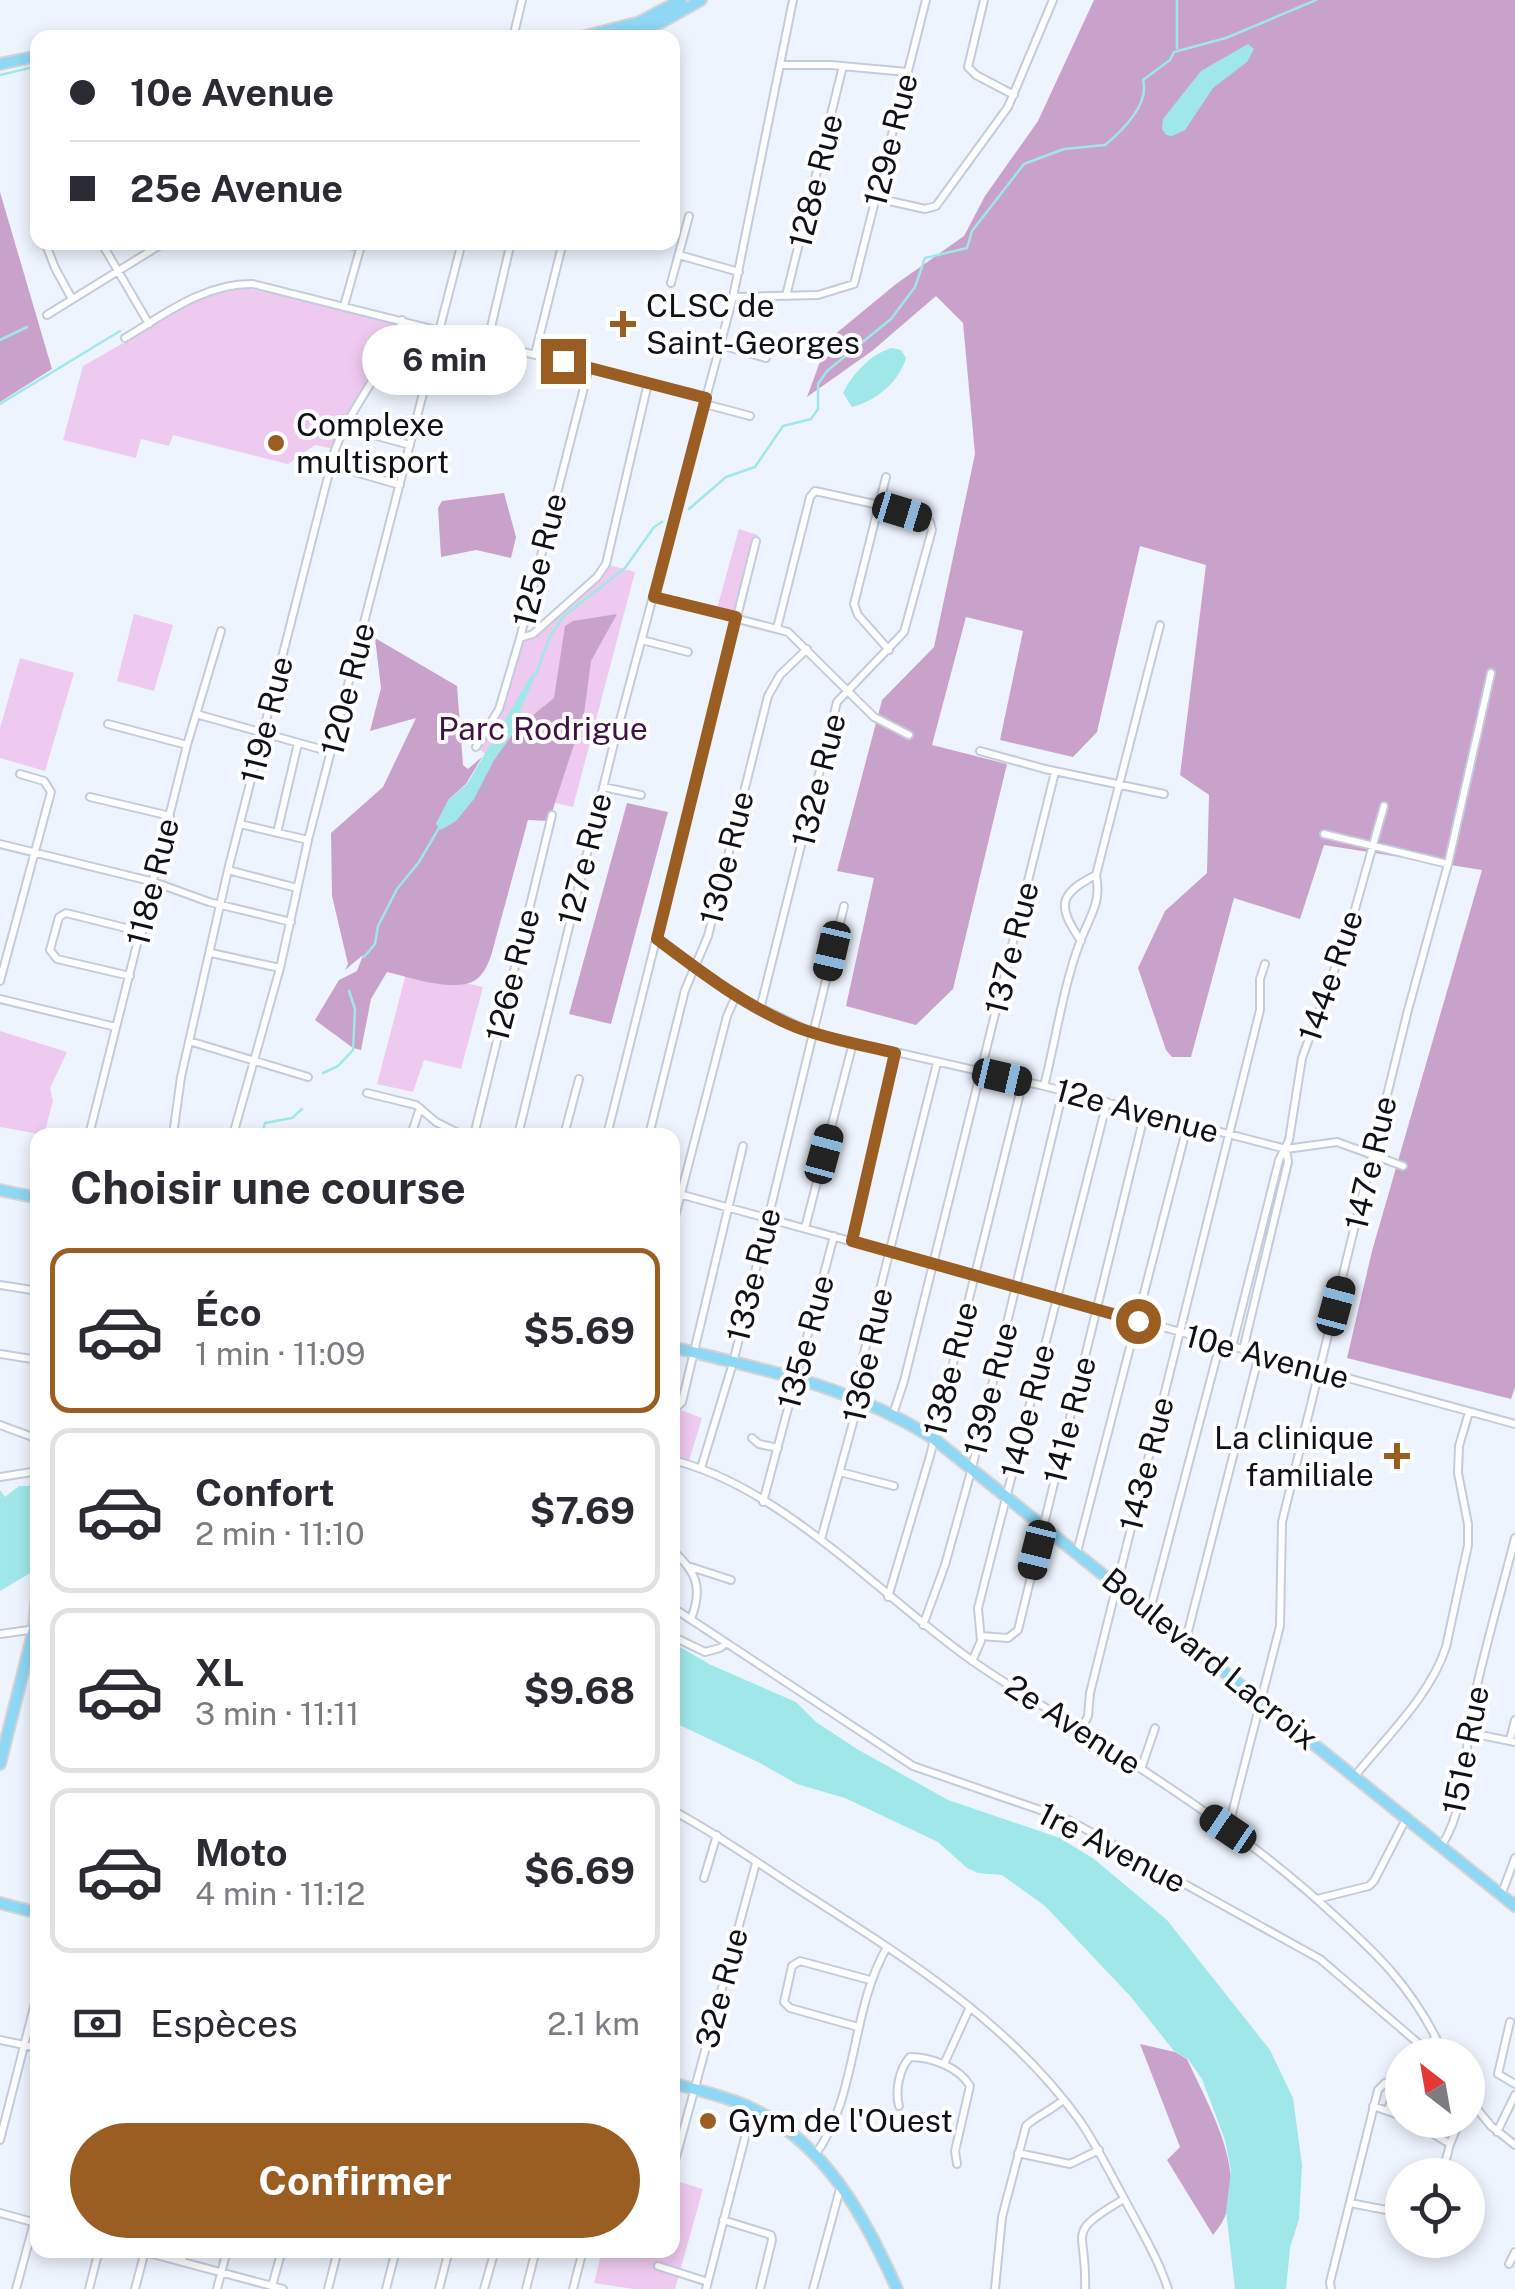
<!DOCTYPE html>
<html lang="fr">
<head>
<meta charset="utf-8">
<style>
	body { margin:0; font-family:"Public Sans",sans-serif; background:#f7f7f7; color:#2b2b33; height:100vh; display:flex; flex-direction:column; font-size:38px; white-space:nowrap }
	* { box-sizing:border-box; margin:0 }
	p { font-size:32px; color:#7c7c81 }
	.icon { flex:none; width:55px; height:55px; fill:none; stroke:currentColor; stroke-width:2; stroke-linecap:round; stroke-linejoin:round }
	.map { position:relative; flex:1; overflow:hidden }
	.drawer { position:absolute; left:30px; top:1128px; width:650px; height:1130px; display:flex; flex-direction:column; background:#fff; border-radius:20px; box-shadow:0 5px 15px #0003 }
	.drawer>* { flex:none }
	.hud { position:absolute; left:30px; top:30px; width:650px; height:220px; border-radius:20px; box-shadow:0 5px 15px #0003; display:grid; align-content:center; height:220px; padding:0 40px; background:#fff }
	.needle { width:65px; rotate:329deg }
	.fabs { position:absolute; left:1385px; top:2038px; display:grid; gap:20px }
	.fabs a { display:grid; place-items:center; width:100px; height:100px; border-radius:50%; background:#fff; box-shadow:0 5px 15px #0003; font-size:50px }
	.end { position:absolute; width:45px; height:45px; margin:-22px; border:12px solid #9b5e22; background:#fff; box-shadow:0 0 0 5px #fff }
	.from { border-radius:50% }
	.bubble { position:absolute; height:70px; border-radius:35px; background:#fff; box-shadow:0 5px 15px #0003; font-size:32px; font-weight:700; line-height:70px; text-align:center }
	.car { position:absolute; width:30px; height:60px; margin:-30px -15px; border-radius:12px; box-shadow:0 0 8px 2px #0007; background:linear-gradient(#222 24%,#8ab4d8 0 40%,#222 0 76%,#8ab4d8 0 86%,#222 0) }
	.hud b { display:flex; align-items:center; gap:35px; height:95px; font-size:38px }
	.hud b+b { border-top:2px solid #e1e1e2 }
	.hud i { width:25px; height:25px; background:#2b2b33 }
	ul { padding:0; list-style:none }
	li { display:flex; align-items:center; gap:30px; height:165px; margin:0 20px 15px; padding:0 20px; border:5px solid #e1e1e2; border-radius:20px }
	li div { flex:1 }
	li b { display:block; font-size:38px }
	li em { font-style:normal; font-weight:700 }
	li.active { border-color:#9b5e22 }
	li>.icon { width:90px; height:90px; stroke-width:1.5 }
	h2 { padding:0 40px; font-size:45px; line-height:120px }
	.pay { display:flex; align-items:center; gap:25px; height:110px; padding:0 40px; font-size:38px }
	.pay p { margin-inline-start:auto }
	.cta { display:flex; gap:20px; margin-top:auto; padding:20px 40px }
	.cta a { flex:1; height:115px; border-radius:60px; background:#9b5e22; color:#fff; font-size:40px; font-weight:700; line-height:115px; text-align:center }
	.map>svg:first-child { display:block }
</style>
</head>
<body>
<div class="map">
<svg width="1515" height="2289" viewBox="0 0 1515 2289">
	<rect width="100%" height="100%" fill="#eef4fe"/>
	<path fill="#efcaf0" d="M241,287L399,321C383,367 347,402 335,449L315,445L288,464L173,435L169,446L141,439L136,458L63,440L83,366L209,294Z
		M739,529L758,535L736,617L716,612Z
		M606,564L635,572L573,807L555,803L552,815L526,783L476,747L494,717L520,638H526L583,590Z
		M134,614L173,625L154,691L117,681Z
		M20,658L74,673L45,771L0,758V728Z
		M407,970L483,987L461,1069L424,1060L413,1092L377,1084Z
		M0,1031L67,1052L50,1088L53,1101L44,1135L0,1127Z
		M678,1409L702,1418L688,1464L673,1460V1422Z
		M673,2180L703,2189L675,2289H634L594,2283L602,2250H672Z"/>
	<path fill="#c9a2cb" d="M1094,0H1515V1387L1511,1399L1347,1358L1372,1251L1482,870L1324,845L1300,919L1234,898L1191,1057H1172L1166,1050L1138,968L1165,911L1207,873L1209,795L1180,775L1206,565L1140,546L1097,732L1073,757L1000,740L1023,631L966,617L932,745L1007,764L953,989L916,1025L846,1006L874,878L837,871L882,700L934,647L975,454L963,323L936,296L872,351L807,397L828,340L896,284L964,236L985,196L1038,121Z
		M0,192L52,369L0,402Z
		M504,493L516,537L511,558L476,550L441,557L438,508L442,501Z
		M617,614L591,661L584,714L549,821L528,820L491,956C488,964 484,973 478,978C460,995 409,977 387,972L371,999L361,1050L353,1048L315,1020L339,980L357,971L363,955L345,970L348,964L332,896L331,833L383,787L416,718L370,731L381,688L375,638L457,686L463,765L468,769L482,757L466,784L449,799L436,824L494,760L516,729L554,698L565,626L573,621Z
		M627,803L668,812L611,1024L569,1014Z
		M1140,2044L1175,2052L1187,2059C1210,2110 1257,2185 1213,2235L1167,2160L1180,2147Z"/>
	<path fill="#9fe7e9" d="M1248,44L1254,49L1247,62L1213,88L1185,130L1172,136L1166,135L1162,129L1163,119L1201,71Z
		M892,348L901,350L906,358C899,382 876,401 852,407L843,393C853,374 870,354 892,348Z
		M532,674H536L521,709L518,726L494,760L474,799L456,821L441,830L436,824L449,799L467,784Z
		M19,1486H37V1569L0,1591V1490L5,1497Z
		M673,1643L711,1665L796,1702L816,1722L857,1749L948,1800L1060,1838L1094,1859L1167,1920L1270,2050L1293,2098L1302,2165L1299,2219L1290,2248L1286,2289H1235L1226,2211L1231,2171L1225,2140L1202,2079L1188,2059L1174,2051L1131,1997L1045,1906L1002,1875L978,1873L967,1868L938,1842L845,1798L797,1784L760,1763L673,1722Z"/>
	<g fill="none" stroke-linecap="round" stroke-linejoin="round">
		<path stroke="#9fe7e9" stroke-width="2.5" d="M1177,0V48
			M0,75L38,66
			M0,340L27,327
			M0,404L120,331
			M689,509L726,477L755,467L783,426L811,419L818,409V384L827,371L891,319L915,287L925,258L967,248L972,231L1024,164L1064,149L1105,145C1122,131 1150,104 1143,80L1170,60L1174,52L1226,38L1316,0
			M536,674L550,636L564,616L625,568L654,527L662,522
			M364,957L375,944L378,926L397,889L419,862L439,828
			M323,1073L338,1066L353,1050L355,1009L349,991
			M262,1135L265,1123L292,1118L302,1109"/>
		<g stroke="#c3ccdd" stroke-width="10">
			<path id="minor" d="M984,0L968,67L976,75L1014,95
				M513,38L522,0
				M781,65H831L907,72
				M876,198L925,209L936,206L1008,107L1053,0
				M45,242L55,268L72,299
				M101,242L149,324
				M341,242L360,248
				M679,255L739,272
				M671,283L689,216
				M786,296L843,66
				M733,297L818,295L854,284L926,0
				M344,306L362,242
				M47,315L165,242
				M125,338C165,314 205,283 253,284L706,398
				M721,345L766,358
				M535,354L563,242
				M480,374L511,242
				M705,404L750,416
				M344,427L410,445
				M331,465L400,485
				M886,477L854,604L858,615L889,650
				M654,597L788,632L874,717L909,735
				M520,638L533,634L597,577L606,564L648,383
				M642,640L688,652
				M196,714L331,752
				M108,724L187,745
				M476,747L499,709L520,638L589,368
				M980,751L1045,769L1164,794
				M603,787L641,795
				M90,797L170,816
				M240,824L308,840
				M277,833L298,743
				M1324,834L1448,864
				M0,844L154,882L209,902L291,922
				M228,870L297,888
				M657,939L736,996L813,1033L1044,1086L1286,1149L1337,1142L1403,1166
				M1081,941C1057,906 1058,894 1096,875
				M211,953L280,968
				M130,976L57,959L50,950L59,917L66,913L142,932
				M0,981L51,792L44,781L20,774
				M0,999L116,1027
				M760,1009L837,702L904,632L932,530L930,522L879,505L815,491L810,497L777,628
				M189,1041L308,1077
				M1044,1086C1056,1039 1063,987 1080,942C1089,917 1102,903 1096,875L1160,625
				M367,1093L416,1105L436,1122L462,1135
				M89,1135L187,745L221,631
				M173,1135L181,1077L228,870L334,453C350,405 388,368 402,320
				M233,1135L280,968L308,840L462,242
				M411,1135L420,1108
				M474,1135L552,815
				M518,1135L615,739L733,297L793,0
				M564,1135L579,1079
				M607,1135L756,541
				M649,1135L685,990L708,936L768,696L780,675L807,649
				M672,1192L1515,1424
				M672,1228L727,1016L736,996
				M805,1228L853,1043
				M852,1241L895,1053
				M0,1285L38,1291
				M1232,1347L1279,1160L1289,1140L1302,1058L1350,927L1384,806
				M1243,1350L1288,1162L1286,1149
				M0,1354L38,1360
				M672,1412L682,1402L743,1146
				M893,1414L904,1381L1055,772
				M0,1425L38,1439
				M752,1438L759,1444L778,1448
				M672,1460C779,1485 879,1594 967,1657C1004,1684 1044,1706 1083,1731C1170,1787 1258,1844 1334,1915C1377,1954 1408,1984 1435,2036L1431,2046L1419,2055
				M701,1468L733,1363L844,906
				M840,1472L894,1486
				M0,1477L38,1471
				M763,1502L834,1236
				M821,1539L857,1408L862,1361L937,1063
				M672,1550C697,1572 703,1588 691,1619
				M1077,1552L1188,1123
				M691,1567L731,1580
				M888,1597L930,1456L1023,1081
				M672,1607L913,1766L1069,1820L1320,1959L1432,2055
				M1150,1610L1220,1344
				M923,1625L945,1565L972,1468L1063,1091
				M0,1634L36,1629
				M672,1636L705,1652L720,1648L726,1643
				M981,1636L1008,1638L1018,1630L1145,1112
				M1186,1639L1259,1355
				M972,1661L981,1641L978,1608L1107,1102
				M1081,1730L1088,1716L1090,1693L1260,1010V979L1265,964
				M1471,1733L1515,1742
				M1510,1740L1515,1720
				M1141,1769L1155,1728
				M1355,1776C1387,1736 1430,1696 1446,1647L1468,1545V1524L1458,1473L1459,1446L1469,1412
				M672,1810C719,1835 762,1866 807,1895C907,1959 1010,2023 1080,2121C1097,2146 1110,2173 1125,2200C1140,2229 1158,2258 1168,2289
				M1228,1829L1280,1626L1282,1522L1408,1010L1448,864L1491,673
				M1442,1845C1468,1804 1464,1748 1473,1703C1485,1647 1501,1593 1515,1538
				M704,1878L717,1835
				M672,1886V1895
				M1502,1893L1515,1858
				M1317,1899L1369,1886L1374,1881L1407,1817
				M1510,2022L1498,2074L1515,2084
				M858,2027L790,2008L784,2002L792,1966L800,1961L870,1980
				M1436,2038L1444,2055
				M0,2040L38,2048
				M944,2064L970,2007
				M1468,2098L1491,2126L1515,2145
				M899,2106C895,2091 899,2069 910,2057C931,2057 959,2067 970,2086L955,2151L957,2164
				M1373,2106L1402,2116
				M1388,2109L1402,2074
				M1410,2120L1450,2144
				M1497,2132L1515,2095
				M0,2140L38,1991
				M1018,2153L1070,2164L1099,2150
				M815,2155C858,2097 850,2011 887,1947
				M672,2172L756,1863
				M1442,2175L1450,2144L1460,2120
				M1350,2203L1402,2213
				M0,2213L36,2223
				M723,2220L771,2235L772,2240L760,2289
				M138,2250L283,2289
				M182,2262L185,2250
				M1509,2264L1515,2252
				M658,2266L708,2282
				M272,2286L282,2250
				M16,2289L38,2208
				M89,2289L99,2250
				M135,2289L145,2251
				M217,2289L227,2250
				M328,2289L338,2250
				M386,2289L396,2250
				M439,2289L449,2250
				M484,2289L495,2250
				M526,2289L536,2250
				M573,2289L583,2250
				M706,2289L752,2110
				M813,2289L840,2189
				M995,2289L1002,2217L1026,2126C1032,2119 1052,2110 1063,2100
				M1085,2289C1088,2229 1062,2235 1124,2199
				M1331,2289L1330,2282L1378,2090L1385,2083L1400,2079"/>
		</g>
		<g stroke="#d4d4d5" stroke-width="14">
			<path id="major" d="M578,38L640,22L681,0
				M621,38L662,22L701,0
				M0,64L38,56
				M0,1190L38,1198
				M672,1347C768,1371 848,1385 933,1438L1515,1906
				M0,1764L34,1629L38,1585
				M0,1903L38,1913
				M672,2083C698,2090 723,2096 747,2106C824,2141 864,2215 897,2289"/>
		</g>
		<use href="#minor" stroke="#fff" stroke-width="6"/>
		<use href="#major" stroke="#8ed7f5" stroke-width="10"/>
	</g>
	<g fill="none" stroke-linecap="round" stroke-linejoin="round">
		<path stroke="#9b5e22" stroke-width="12" d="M563,361L706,398L654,597L736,617L657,939C701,972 745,1006 796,1027C827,1039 862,1045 895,1053L852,1241L1138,1321"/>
	</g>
	<g fill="#9b5e22" stroke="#fff" stroke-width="4">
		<path d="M618 309h10v10h10v10h-10v10h-10v-10h-10v-10h10z"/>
		<circle cx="276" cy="443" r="10"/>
		<path d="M1392 1441h10v10h10v10h-10v10h-10v-10h-10v-10h10z"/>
		<circle cx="708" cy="2121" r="10"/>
	</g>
	<g text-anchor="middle" stroke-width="8" stroke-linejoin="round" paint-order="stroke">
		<g font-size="32" fill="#0e1117" stroke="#fff">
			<text transform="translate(891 140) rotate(-76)" y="11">129e Rue</text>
			<text transform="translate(816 181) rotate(-76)" y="11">128e Rue</text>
			<text transform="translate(540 560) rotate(-76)" y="11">125e Rue</text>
			<text transform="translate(348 689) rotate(-76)" y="11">120e Rue</text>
			<text transform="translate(267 720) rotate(-76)" y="11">119e Rue</text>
			<text transform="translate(819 780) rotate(-76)" y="11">132e Rue</text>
			<text transform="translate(727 858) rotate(-76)" y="11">130e Rue</text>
			<text transform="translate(585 859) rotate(-76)" y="11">127e Rue</text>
			<text transform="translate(153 882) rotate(-76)" y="11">118e Rue</text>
			<text transform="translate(1012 948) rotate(-76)" y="11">137e Rue</text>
			<text transform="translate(513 975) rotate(-76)" y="11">126e Rue</text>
			<text transform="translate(1331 976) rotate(-71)" y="11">144e Rue</text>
			<text transform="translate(1137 1111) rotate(15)" y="11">12e Avenue</text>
			<text transform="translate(1371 1163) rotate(-77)" y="11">147e Rue</text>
			<text transform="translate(754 1275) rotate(-76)" y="11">133e Rue</text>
			<text transform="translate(806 1342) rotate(-75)" y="11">135e Rue</text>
			<text transform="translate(868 1355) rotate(-78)" y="11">136e Rue</text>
			<text transform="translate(1267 1357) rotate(15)" y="11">10e Avenue</text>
			<text transform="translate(951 1369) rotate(-76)" y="11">138e Rue</text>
			<text transform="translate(991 1389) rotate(-76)" y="11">139e Rue</text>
			<text transform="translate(1028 1411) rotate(-76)" y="11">140e Rue</text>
			<text transform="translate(1070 1420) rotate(-76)" y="11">141e Rue</text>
			<text transform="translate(1147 1464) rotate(-76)" y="11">143e Rue</text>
			<text transform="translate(1210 1659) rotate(39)" y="11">Boulevard Lacroix</text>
			<text transform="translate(1073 1725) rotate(33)" y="11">2e Avenue</text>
			<text transform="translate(1466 1750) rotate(-79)" y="11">151e Rue</text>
			<text transform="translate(1112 1848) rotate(27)" y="11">1re Avenue</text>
			<text transform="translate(722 1988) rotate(-75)" y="11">32e Rue</text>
		</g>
		<g font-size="32" fill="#0e1117" stroke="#fff" text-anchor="start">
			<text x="646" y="317">CLSC de<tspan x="646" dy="37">Saint-Georges</tspan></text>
			<text x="296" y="436">Complexe<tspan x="296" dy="37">multisport</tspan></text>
			<text x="1374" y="1449" text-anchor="end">La clinique<tspan x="1374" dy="37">familiale</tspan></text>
			<text x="728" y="2132">Gym de l'Ouest</text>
		</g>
		<g font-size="32" fill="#401144" stroke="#fff">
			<text x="543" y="740">Parc Rodrigue</text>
		</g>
	</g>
</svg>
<div class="fabs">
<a><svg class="needle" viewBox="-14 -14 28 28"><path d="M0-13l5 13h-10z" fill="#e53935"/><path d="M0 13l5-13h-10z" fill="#7c7c81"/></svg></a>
<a><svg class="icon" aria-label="locate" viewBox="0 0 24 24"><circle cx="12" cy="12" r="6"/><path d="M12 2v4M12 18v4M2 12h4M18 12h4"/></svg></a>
</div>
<i class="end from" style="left:1138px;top:1321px"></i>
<i class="end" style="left:563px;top:361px"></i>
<div class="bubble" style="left:362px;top:325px;width:165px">6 min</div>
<i class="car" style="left:902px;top:512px;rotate:107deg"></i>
<i class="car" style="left:832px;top:951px;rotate:193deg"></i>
<i class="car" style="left:1002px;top:1077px;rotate:103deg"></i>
<i class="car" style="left:824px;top:1154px;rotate:15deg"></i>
<i class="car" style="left:1336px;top:1306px;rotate:15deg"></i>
<i class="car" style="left:1037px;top:1550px;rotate:194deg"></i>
<i class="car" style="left:1228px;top:1829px;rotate:304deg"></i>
<div class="hud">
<b><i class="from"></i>10e Avenue</b>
<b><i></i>25e Avenue</b>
</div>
<section class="drawer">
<h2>Choisir une course</h2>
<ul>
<li class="active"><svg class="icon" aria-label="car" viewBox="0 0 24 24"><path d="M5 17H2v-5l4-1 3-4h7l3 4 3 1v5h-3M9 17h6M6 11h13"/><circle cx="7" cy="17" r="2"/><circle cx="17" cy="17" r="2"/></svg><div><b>Éco</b><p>1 min · 11:09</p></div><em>$5.69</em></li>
<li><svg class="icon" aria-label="car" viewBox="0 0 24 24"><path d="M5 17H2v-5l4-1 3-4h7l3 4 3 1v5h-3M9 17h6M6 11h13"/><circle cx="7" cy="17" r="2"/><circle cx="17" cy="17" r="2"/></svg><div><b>Confort</b><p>2 min · 11:10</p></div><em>$7.69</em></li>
<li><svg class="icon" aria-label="car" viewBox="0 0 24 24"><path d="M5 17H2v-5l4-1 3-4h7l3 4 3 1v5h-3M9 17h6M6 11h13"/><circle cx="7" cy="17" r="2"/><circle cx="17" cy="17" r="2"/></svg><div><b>XL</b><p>3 min · 11:11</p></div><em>$9.68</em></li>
<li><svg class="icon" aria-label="car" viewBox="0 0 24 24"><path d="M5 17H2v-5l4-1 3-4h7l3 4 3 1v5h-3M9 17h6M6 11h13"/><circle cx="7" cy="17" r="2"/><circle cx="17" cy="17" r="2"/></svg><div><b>Moto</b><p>4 min · 11:12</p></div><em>$6.69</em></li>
</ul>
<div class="pay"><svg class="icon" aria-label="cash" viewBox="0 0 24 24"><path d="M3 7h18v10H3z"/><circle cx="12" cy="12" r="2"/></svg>Espèces<p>2.1 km</p></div>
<div class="cta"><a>Confirmer</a></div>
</section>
</div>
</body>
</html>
